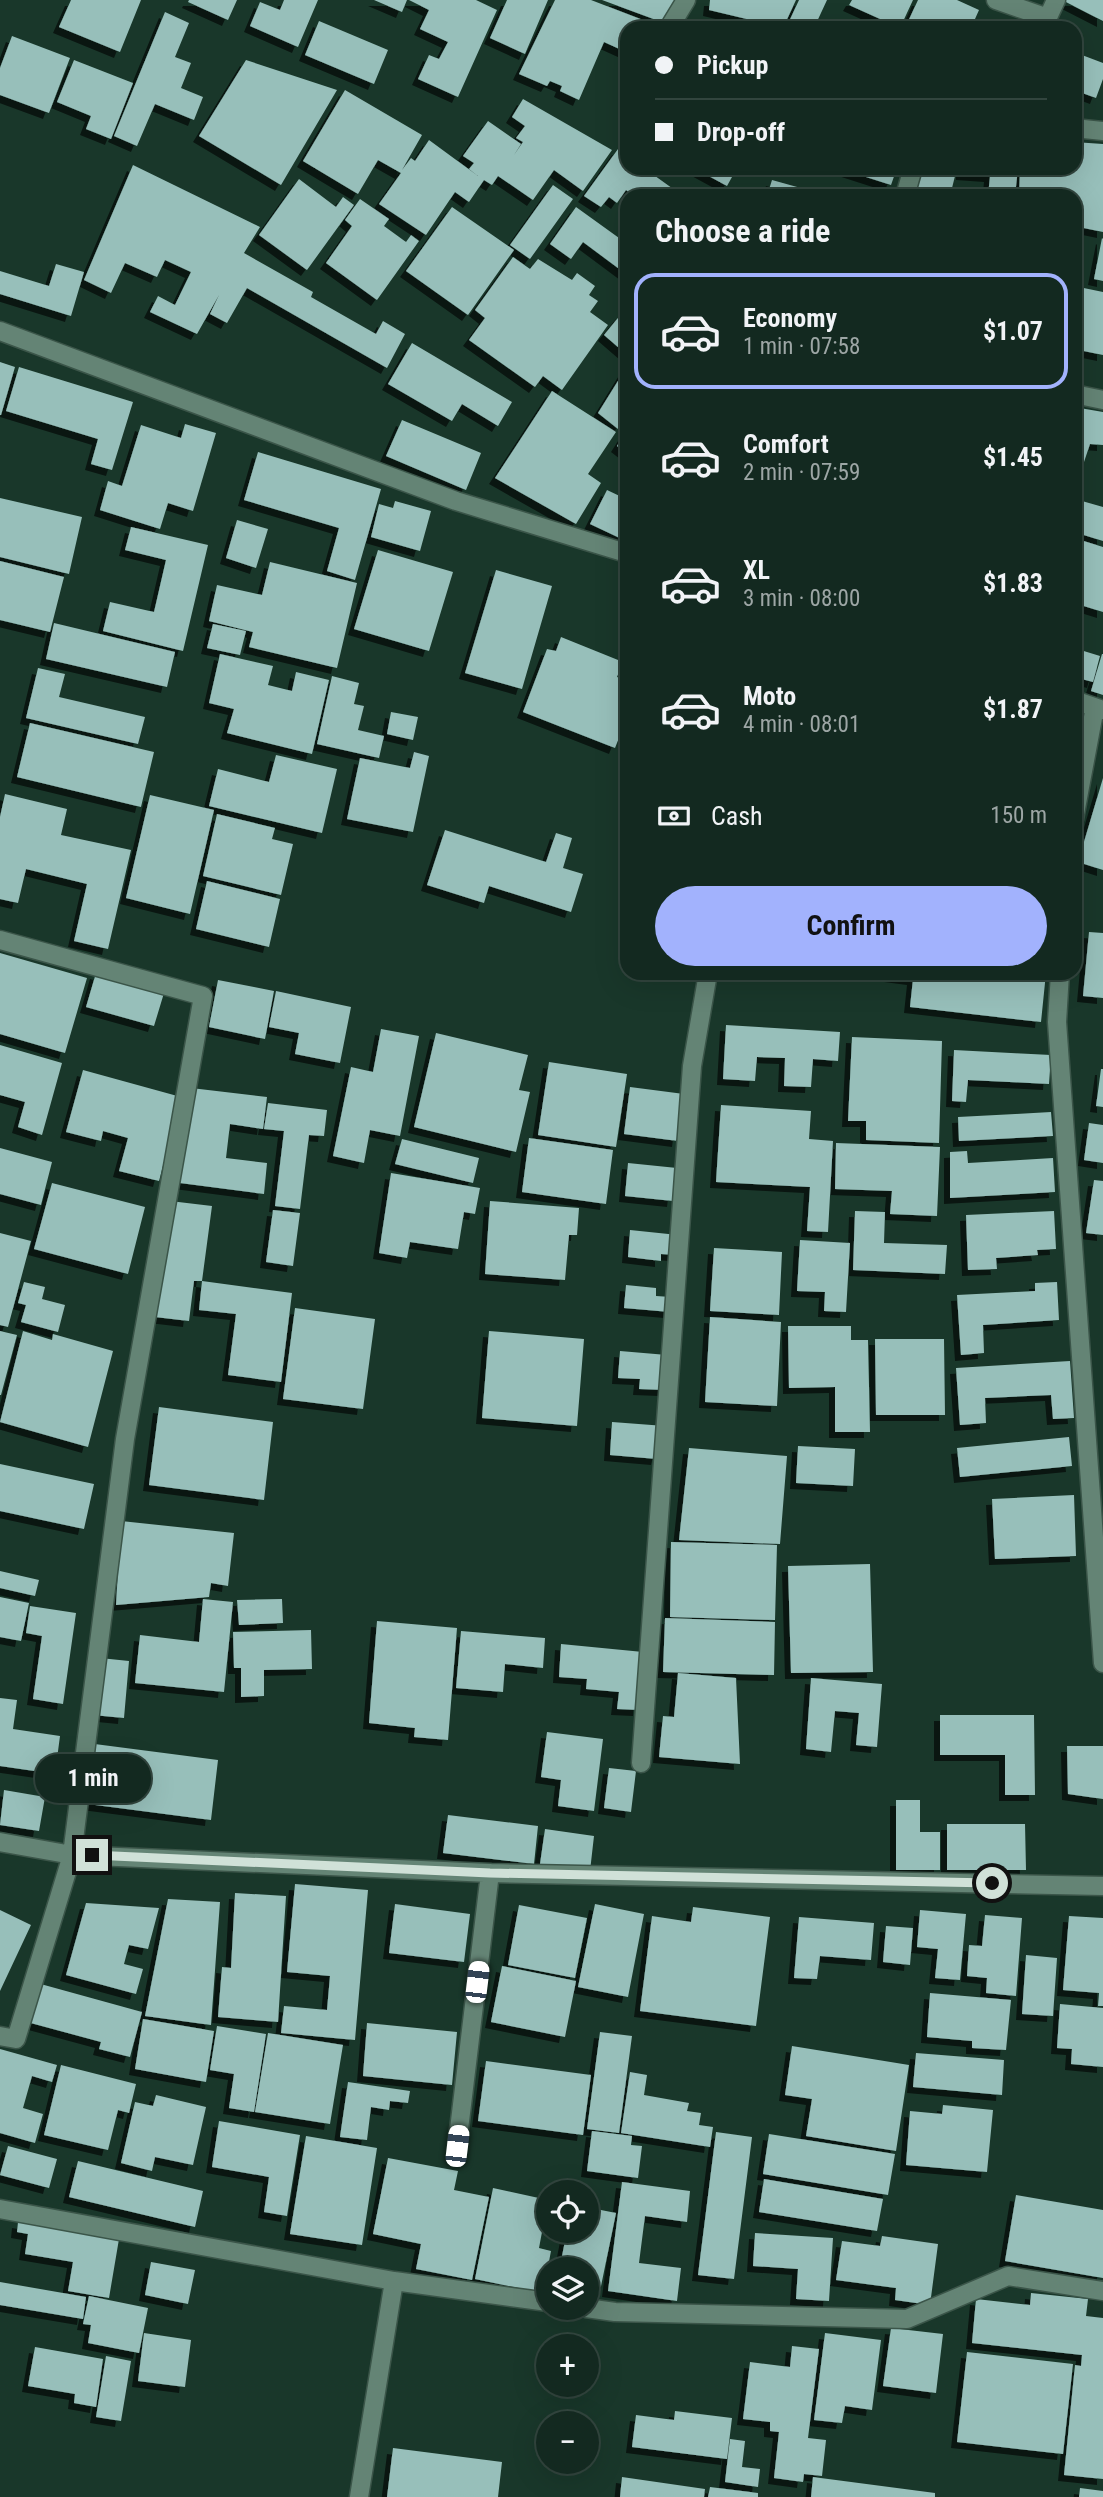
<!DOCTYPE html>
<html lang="en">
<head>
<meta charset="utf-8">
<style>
	body { margin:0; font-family:"Roboto Condensed",sans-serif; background:#1c3129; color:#f1f3f6; height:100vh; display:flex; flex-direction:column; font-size:26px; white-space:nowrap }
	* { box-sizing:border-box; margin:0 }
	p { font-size:23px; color:#9da6a5 }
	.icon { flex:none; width:38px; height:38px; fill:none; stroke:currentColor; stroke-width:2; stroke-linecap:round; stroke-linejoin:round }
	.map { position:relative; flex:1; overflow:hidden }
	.sheet { position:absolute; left:620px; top:189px; width:462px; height:791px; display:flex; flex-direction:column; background:#132920; border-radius:21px; box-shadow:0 7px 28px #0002,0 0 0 2px #32453e }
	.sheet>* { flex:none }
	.guide { position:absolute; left:620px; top:21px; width:462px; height:154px; border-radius:21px; box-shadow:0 7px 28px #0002,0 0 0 2px #32453e; display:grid; align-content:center; height:154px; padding:0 35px; background:#132920 }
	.buttons { position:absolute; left:536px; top:2180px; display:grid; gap:14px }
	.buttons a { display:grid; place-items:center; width:63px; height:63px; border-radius:50%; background:#132920; box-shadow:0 7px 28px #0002,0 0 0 2px #32453e; font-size:35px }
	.end { position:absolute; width:32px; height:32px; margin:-16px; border:9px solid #d0e1d8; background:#111; box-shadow:0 0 0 4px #111 }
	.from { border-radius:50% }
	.bubble { position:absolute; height:49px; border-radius:24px; background:#132920; box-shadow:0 7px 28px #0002,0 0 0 2px #32453e; font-size:23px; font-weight:700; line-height:49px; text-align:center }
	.car { position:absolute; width:21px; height:42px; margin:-21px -10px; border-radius:9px; box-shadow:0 0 5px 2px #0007; background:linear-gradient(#fff 24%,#345 0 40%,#fff 0 76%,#345 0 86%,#fff 0) }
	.guide b { display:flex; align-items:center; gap:24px; height:66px; font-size:26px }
	.guide b+b { border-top:2px solid #32453e }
	.guide i { width:18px; height:18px; background:#f1f3f6 }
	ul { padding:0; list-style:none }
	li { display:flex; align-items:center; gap:21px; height:116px; margin:0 14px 10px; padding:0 21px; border:4px solid transparent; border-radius:21px }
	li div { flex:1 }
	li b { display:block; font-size:26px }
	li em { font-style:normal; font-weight:700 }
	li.current { border-color:#a2b2fd }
	li>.icon { width:63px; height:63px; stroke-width:1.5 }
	h2 { padding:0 35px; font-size:32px; line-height:84px }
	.pay { display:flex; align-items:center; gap:18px; height:77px; padding:0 35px; font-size:26px }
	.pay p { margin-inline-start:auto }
	.action { display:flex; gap:14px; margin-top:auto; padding:14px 35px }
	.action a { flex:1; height:80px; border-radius:42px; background:#a2b2fd; color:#111; font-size:28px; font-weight:700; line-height:80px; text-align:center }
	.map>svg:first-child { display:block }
</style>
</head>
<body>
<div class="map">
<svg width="1103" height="2497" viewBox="0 0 1103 2497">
	<defs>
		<filter id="shadow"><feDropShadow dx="-6" dy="6" stdDeviation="0" flood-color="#0009"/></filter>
	</defs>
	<rect width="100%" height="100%" fill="#19372a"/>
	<path fill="#97bfba" filter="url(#shadow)" d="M71,0H141L120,52L59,27Z
		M189,0H237L228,20L188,2Z
		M284,0H318L298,47L250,26L260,2L280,10Z
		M374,0H407L402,12Z
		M409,0H476L497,10L458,97L418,79L429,55L439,59L448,42L420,29L429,10Z
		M507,0H548L525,54L490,38Z
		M555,0H591L643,20L639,28H626V52L604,42L579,100L560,91L562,86L550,81L547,86L519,74Z
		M602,0H677L667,24Z
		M710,0H796L783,28H751L755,21L709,10Z
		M799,0H827L814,28H786Z
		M852,0H913L900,28L849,5Z
		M918,0H957L979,10L971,28H905Z
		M1062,0H1103V21Z
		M165,12L189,23L175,57L191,63L181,88L203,97L194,120L155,104L137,146L114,136Z
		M319,21L388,50L374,84L305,55Z
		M12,36L70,58L49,113L0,95V68Z
		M1074,52L1103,63V79L1096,98L1074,90Z
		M74,60L133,83L111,139L86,129L91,116L57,102Z
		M246,60L337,90L281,185L199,136Z
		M345,90L422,135L402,170L411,158L415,161L429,140L478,176L469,169L474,163L463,156L488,121L521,144L514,155L523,142L516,138L525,126L512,117L523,99L612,150L583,191L554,170L533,200L498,176L492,185L484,180L469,202L455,192L426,235L379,204L401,173L378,160L358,194L303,161Z
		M1074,142L1103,144V232L1074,226V196H1019L1020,168H1074Z
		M618,149L626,156V168H644L683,196H634L626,190L617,203L609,197L601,207L584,196Z
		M133,165L260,227L244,253L313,292L311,297L376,334L383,321L405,334L387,368L247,288L227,323L210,314L219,295L197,334L150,312L158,296L175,305L191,272L165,260L157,277L125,263L111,293L84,280Z
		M694,168H737L727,186Z
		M838,168H897L891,185Z
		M917,168H957L950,196H910Z
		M962,168H1018L1015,196H988L990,176L962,174Z
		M299,179L336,207L343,197L354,205L307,270L259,235Z
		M772,180L826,195V196H767Z
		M553,185L573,199L530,259L510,245Z
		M360,199L389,219L384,226L406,242L411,235L419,241L377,300L326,263L352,226L345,220Z
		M452,207L514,250L468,315L406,271Z
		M576,207L626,243V274L583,242L571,259L550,244Z
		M1102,238L1103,239V281L1094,279Z
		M513,257L530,269L538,259L572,280L577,273L595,286L589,295L598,301L590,312L608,325L562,390L543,376L535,387L469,340L485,318L475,310Z
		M56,264L84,272L71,316L0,294V271L49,286Z
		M1074,286L1103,292V355L1074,349Z
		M622,313L626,316V354L604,335Z
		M412,343L512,402L498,426L462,404L452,421L388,384Z
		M0,362L15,367L1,415H0Z
		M19,367L133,402L112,470L91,464L98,439L6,411Z
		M626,368V417L618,429L598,413Z
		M552,391L616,432L588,474L601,483L576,524L495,478Z
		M1074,407L1103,412V445L1090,444L1075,489Z
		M402,420L481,453L466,490L386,456Z
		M185,424L216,433L193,511L168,503L160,529L100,510L108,481L122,486L141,425L181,438Z
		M626,432V453L617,446Z
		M258,452L381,489L355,580L327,571L339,528L244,500Z
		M607,490L626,499V541L590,524Z
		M0,498L82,517L69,574L0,557Z
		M395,501L431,511L420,551L371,537L379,504L393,508Z
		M1082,501L1103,507V541L1074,532Z
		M237,520L268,529L256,568L226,558Z
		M131,527L208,545L183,651L103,631L110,602L154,612L166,560L125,550Z
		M1074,538L1103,547V612L1074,603Z
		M378,550L453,572L429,651L354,629Z
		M0,561L64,577L50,632L0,620Z
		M270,562L357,583L337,668L249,647L253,632L209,621L217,585L262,595Z
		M496,570L552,586L522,689L465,673Z
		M54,623L175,652L167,687L46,659Z
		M213,624L246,631L240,655L207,648Z
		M561,637L623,662L617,677L626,680V720L615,748L523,712L547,649L556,651Z
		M1074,648L1100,656L1093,682L1074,677Z
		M220,654L273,666L268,685L292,691L296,672L329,680L312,754L227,733L234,709L209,703Z
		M1102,654H1103V695L1091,691Z
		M38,668L65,674L59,697L145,717L138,744L26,718Z
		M332,676L359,683L354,704L364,706L358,730L384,736L379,758L317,744Z
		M391,712L418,717L413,740L387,734Z
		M30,723L154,752L141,807L17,777Z
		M414,752L429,756L413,832L347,819L360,758L410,768Z
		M276,755L337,769L322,833L209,806L218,769L269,782Z
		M1103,778V870L1078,862Z
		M5,794L67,809L61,835L131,850L108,949L74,941L87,884L26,869L18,903L0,899V817Z
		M150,795L214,810L190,914L126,898Z
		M217,814L275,828L272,839L293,844L281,895L203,876Z
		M445,830L546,862L556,833L572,838L563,868L583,874L571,912L489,886L484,903L427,885Z
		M207,881L280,899L269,947L196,929Z
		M1089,932L1103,933V998L1083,996Z
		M0,953L87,978L65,1053L0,1034Z
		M96,973L164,993L154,1026L86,1007Z
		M890,973H1046L1041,1022L910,1007L913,979L890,976Z
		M218,980L274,991L265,1039L209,1027Z
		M276,991L351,1007L340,1063L295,1054L299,1033L269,1027Z
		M726,1025L840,1032L838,1061L813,1059L811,1087L784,1086L785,1058L757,1057L755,1081L723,1079Z
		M381,1029L419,1036L400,1136L370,1130L364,1163L333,1156L351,1067L373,1072Z
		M436,1033L528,1055L519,1090L530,1092L516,1152L414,1127Z
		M852,1037L942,1041L939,1143L866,1140V1121H848Z
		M0,1045L62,1063L42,1135L18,1127L25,1102L0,1095Z
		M954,1050L1051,1055L1049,1084L968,1080L966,1102L952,1101Z
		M549,1062L627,1074L616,1147L538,1135Z
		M1101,1069H1103V1107L1096,1106Z
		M83,1070L181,1097L159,1181L119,1171L128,1138L103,1131L101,1141L66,1132Z
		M630,1087L684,1094L678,1141L624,1134Z
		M191,1088L267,1097L263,1129L230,1124L226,1158L267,1163L264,1194L180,1183Z
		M268,1103L327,1110L324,1136L309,1135L300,1209L275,1206L284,1131L264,1129Z
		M721,1105L811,1111L809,1139L833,1141L828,1232L807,1231L810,1187L716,1182Z
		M1051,1112L1053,1136L959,1141L958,1117Z
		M1089,1123L1103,1125V1163L1084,1160Z
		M529,1138L613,1150L606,1204L522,1192Z
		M402,1139L479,1158L473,1183L395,1164Z
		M836,1143L940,1147L937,1216L890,1214L892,1191L835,1189Z
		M0,1148L52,1162L41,1205L0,1194Z
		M967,1151L968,1163L1053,1158L1055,1192L950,1198V1152Z
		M628,1163L677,1168L673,1201L625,1196Z
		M391,1173L480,1188L475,1214L464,1212L458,1249L410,1242L407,1258L379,1253Z
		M1094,1180L1103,1181V1235L1086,1233Z
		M52,1183L145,1207L128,1274L34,1249Z
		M170,1201L212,1206L202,1281H194L189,1321L155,1317Z
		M490,1201L579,1208L577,1235H569L565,1280L485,1274Z
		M273,1210L300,1213L293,1266L266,1262Z
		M855,1211L885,1212L884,1243L947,1245L945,1274L853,1270Z
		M1054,1211L1056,1249L1037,1250L1038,1255L996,1258L997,1269L968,1270L966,1215Z
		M630,1230L678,1235L676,1255L661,1254V1261L628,1257Z
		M0,1233L31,1241L8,1327L0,1325Z
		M800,1240L850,1243L846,1312L824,1311L825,1292L797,1291Z
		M714,1248L782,1252L779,1315L710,1311Z
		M202,1281L292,1293L281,1382L228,1375L236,1314L199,1310Z
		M24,1282L45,1287L42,1299L65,1305L58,1332L21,1322L26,1305L18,1303Z
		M1057,1282L1059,1320L983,1325L984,1353L961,1355L957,1295L1035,1291V1283Z
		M626,1285L656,1288V1296L671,1297L670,1312L624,1308Z
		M295,1308L375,1319L363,1409L283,1399Z
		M710,1317L781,1322L777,1406L705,1402Z
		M788,1326H851V1340H868L870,1432H835V1387L789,1388Z
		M0,1331L17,1335L1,1395H0Z
		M23,1331L52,1340L53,1334L113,1351L88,1447L0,1422Z
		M489,1331L584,1339L577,1426L482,1418Z
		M875,1339H944L945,1415H876Z
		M620,1351L667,1355L665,1390L639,1389L640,1379L618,1378Z
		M1070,1361L1074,1418L1053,1419L1051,1395L985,1398L986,1423L960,1425L956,1368Z
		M159,1407L273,1422L264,1500L149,1485Z
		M612,1422L665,1426L657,1459L610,1455Z
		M1069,1437L1072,1466L960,1477L957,1448Z
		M798,1446L855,1449L853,1486L796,1483Z
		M689,1448L787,1456L780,1544L679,1540Z
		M0,1464L94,1484L84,1529L0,1511Z
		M1074,1495L1076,1556L995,1559L992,1499Z
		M121,1521L234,1533L228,1586L211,1583L209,1597L116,1605Z
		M671,1542L777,1545L775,1620L670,1617Z
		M870,1564L873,1672L791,1673L788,1566Z
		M0,1571L39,1580L35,1596L0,1588Z
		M0,1597L29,1603L21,1641L0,1637Z
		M203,1599L233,1602L224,1692L135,1683L140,1635L199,1642Z
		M282,1599L283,1623L239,1625L237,1600Z
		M30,1606L76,1613L63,1704L33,1699L42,1636L26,1633Z
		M665,1618L775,1622L774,1675L663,1672Z
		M377,1621L457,1628L448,1740L414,1737L415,1728L369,1723Z
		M311,1630L312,1669L264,1670V1696L241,1697V1668H234L233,1632Z
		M461,1631L545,1638L543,1668L505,1664L503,1692L456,1688Z
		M561,1644L643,1652L639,1710L617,1709L619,1692L586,1689L587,1679L559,1677Z
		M100,1658L129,1661L124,1718L93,1715Z
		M678,1673L736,1678L740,1764L659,1757L663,1716L674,1717Z
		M811,1678L882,1684L877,1747L856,1745L859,1713L835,1711L831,1752L806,1749Z
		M0,1698L17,1700L13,1729L60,1736L55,1774L0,1766Z
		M940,1715H1034L1035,1795H1005V1755H940Z
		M547,1732L603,1739L594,1811L558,1806L561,1780L541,1777Z
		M87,1743L218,1760L211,1820L80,1803Z
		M1067,1746H1103V1799L1068,1794Z
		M609,1768L636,1771L631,1812L604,1808Z
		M4,1790L45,1797L39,1831L0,1825Z
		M896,1800H920V1832H940V1870H896Z
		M448,1815L538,1826L534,1864L443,1853Z
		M947,1824H1025L1026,1870H947Z
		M545,1829L594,1836L590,1871L540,1864Z
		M295,1884L368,1890L355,2040L281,2033L284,2006L327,2010L330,1976L287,1972Z
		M235,1893L286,1896L278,2022L218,2017L222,1967L231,1968Z
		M168,1899L220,1902L211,2025L145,2016Z
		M86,1903L159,1908L148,1949L129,1945L124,1964L143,1969L136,1994L66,1975Z
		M395,1904L470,1914L464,1962L389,1953Z
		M595,1904L644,1914L628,1997L578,1987Z
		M519,1905L587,1918L575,1978L508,1965Z
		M693,1907L770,1917L756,2026L640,2011L652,1916L691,1922Z
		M0,1910L31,1925L0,1991Z
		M920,1910L966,1914L960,1980L935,1978L938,1949L917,1947Z
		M985,1915L1022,1918L1016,1996L986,1993L987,1978L967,1976L969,1945L982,1946Z
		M1069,1916L1103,1918V2006H1098L1099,1993L1063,1990Z
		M799,1917L874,1923L871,1960L820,1956L817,1979L794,1978Z
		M886,1926L913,1928L910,1965L883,1962Z
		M1026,1955L1057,1958L1053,2016L1022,2014Z
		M502,1966L576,1981L565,2037L491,2022Z
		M37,1983L142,2012L130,2057L99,2049L101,2042L27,2022Z
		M930,1993L1011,2000L1006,2050L972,2048V2041L927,2037Z
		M1060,2004L1103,2008V2067L1071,2064L1072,2049L1057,2048Z
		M143,2019L214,2031L206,2082L135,2069Z
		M367,2023L457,2032L452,2085L363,2076Z
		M217,2026L266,2034L254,2112L229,2108L234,2074L210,2070Z
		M600,2032L632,2036L619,2133L587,2129Z
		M268,2033L343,2045L330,2124L255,2112Z
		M792,2046L909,2065L896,2151L806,2136L812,2099L785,2095Z
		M0,2049L57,2065L52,2082L32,2076L23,2108L43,2114L35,2143L0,2133Z
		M916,2053L1004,2060L1002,2095L913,2087Z
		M486,2061L591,2075L583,2135L478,2121Z
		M61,2065L136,2084L129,2113L118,2110L108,2150L44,2135Z
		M630,2072L647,2075L644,2095L689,2103L687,2111L701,2113L699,2125L713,2127L710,2147L621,2133Z
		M348,2082L410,2091L408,2103L390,2101L389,2110L371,2107L367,2140L340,2137Z
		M156,2095L206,2107L193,2165L155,2157L152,2171L121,2163L135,2102L153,2106Z
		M943,2105L993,2110L987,2172L906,2165L910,2111L942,2114Z
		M219,2121L300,2135L287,2216L264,2212L269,2177L212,2167Z
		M592,2131L632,2136L631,2145L642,2146L638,2178L587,2171Z
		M716,2132L752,2137L734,2279L698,2275Z
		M769,2134L895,2154L888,2195L763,2174Z
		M306,2136L377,2148L362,2245L290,2234Z
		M8,2146L57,2159L49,2188L0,2175Z
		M388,2158L458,2171L454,2190L489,2197L472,2280L416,2269L421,2244L373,2234Z
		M78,2161L203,2191L195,2227L69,2197Z
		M764,2179L883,2199L877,2231L759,2212Z
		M622,2182L690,2191L687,2222L645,2216L639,2263L681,2268L677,2301L608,2291Z
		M493,2188L548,2200L539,2248L551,2251L543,2293L475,2279Z
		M1016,2195L1103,2210V2278L1005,2261Z
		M586,2207L616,2213L599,2296L586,2293V2270L561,2261L567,2231H586Z
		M18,2222L119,2239L109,2298L68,2291L73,2262L25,2254L28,2234L17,2232Z
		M755,2233L833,2238L829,2301L796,2299L798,2269L753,2266Z
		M882,2236L938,2244L930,2305L895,2300L896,2288L836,2280L842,2241L880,2246Z
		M151,2262L195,2270L188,2304L145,2295Z
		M0,2282L86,2297L83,2319L0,2305Z
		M1031,2293L1088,2299L1086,2316L1103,2318V2479L1064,2475L1075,2365L1081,2366L1082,2355L972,2343L976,2299L1030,2305Z
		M89,2296L148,2308L139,2353L88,2343L91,2325L83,2324Z
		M891,2328L943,2334L936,2393L883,2386Z
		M144,2333L191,2340L185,2387L138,2381Z
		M825,2333L881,2340L872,2410L845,2406L842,2423L814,2420Z
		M792,2346L819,2349L808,2438L826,2440L822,2476L804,2474L803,2482L774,2478L779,2432L770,2431V2422L743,2419L750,2362L790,2367Z
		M35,2347L103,2359L96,2407L74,2403L75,2394L28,2386Z
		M967,2352L1073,2364L1063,2454L957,2442Z
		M106,2356L131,2361L121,2421L96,2417Z
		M675,2411L732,2418L727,2459L632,2447L636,2415L674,2420Z
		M730,2439L745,2441L742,2467L760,2469L758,2487L725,2482Z
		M393,2448L502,2462L498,2497H387Z
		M622,2477L705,2489L704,2497H620Z
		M813,2477L935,2493V2497H811Z
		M710,2487L758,2493V2497H708Z
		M1080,2488L1103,2491V2497H1079Z"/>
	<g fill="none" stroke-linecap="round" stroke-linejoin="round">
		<g stroke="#3b5549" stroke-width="21">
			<path id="minor" d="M996,0L1048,18
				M669,28L686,0
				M1043,28L1056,0
				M1074,128L1103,131
				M905,196L913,168
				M0,331L456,501L626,553
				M1074,394L1103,400
				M1074,700L1103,710
				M1074,819L1095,707
				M0,940L203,996L125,1439L72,1855L16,2039L0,2036
				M1060,973L1057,1022L1103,1663
				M641,1763L692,1066L708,973
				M0,1842L72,1855L490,1873L1103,1886
				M457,2146L490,1873
				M0,2209L394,2281L548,2302
				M586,2308L615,2312L907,2319L1008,2276L1103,2291
				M359,2497L394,2281"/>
		</g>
		<use href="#minor" stroke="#648475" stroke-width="18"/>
	</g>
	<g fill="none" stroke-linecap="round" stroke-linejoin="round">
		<path stroke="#d0e1d8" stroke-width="9" d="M92,1855L490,1873L992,1883"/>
	</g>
</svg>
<div class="buttons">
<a><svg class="icon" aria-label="locate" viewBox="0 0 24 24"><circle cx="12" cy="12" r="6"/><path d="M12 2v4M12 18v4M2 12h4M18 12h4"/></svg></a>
<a><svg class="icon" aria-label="layers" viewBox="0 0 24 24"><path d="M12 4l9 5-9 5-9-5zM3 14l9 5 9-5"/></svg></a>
<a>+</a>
<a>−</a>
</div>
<i class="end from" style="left:992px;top:1883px"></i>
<i class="end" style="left:92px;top:1855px"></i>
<div class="bubble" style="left:35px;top:1754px;width:116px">1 min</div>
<i class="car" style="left:477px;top:1982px;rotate:7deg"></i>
<i class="car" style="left:457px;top:2146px;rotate:7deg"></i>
<div class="guide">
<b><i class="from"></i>Pickup</b>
<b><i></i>Drop-off</b>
</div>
<section class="sheet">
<h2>Choose a ride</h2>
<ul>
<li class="current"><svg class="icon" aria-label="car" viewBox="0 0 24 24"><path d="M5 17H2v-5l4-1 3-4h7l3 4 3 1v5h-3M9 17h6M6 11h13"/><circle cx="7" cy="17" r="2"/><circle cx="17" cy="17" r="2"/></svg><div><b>Economy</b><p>1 min · 07:58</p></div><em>$1.07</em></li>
<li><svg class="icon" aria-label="car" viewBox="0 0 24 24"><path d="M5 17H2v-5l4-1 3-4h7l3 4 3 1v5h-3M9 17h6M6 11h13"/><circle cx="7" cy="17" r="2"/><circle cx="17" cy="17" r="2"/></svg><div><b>Comfort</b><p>2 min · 07:59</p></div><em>$1.45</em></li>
<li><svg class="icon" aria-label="car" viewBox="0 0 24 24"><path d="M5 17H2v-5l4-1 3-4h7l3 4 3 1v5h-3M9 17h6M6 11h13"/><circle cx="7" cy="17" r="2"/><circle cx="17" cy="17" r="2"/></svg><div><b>XL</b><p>3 min · 08:00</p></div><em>$1.83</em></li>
<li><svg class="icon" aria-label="car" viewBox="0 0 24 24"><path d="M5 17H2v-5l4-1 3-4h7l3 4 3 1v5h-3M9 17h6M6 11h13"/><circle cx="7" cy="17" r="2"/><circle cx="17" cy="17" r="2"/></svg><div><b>Moto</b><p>4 min · 08:01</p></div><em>$1.87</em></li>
</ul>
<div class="pay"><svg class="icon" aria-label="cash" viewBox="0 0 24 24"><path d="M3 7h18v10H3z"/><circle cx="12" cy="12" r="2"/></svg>Cash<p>150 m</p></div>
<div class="action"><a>Confirm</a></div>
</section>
</div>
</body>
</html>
